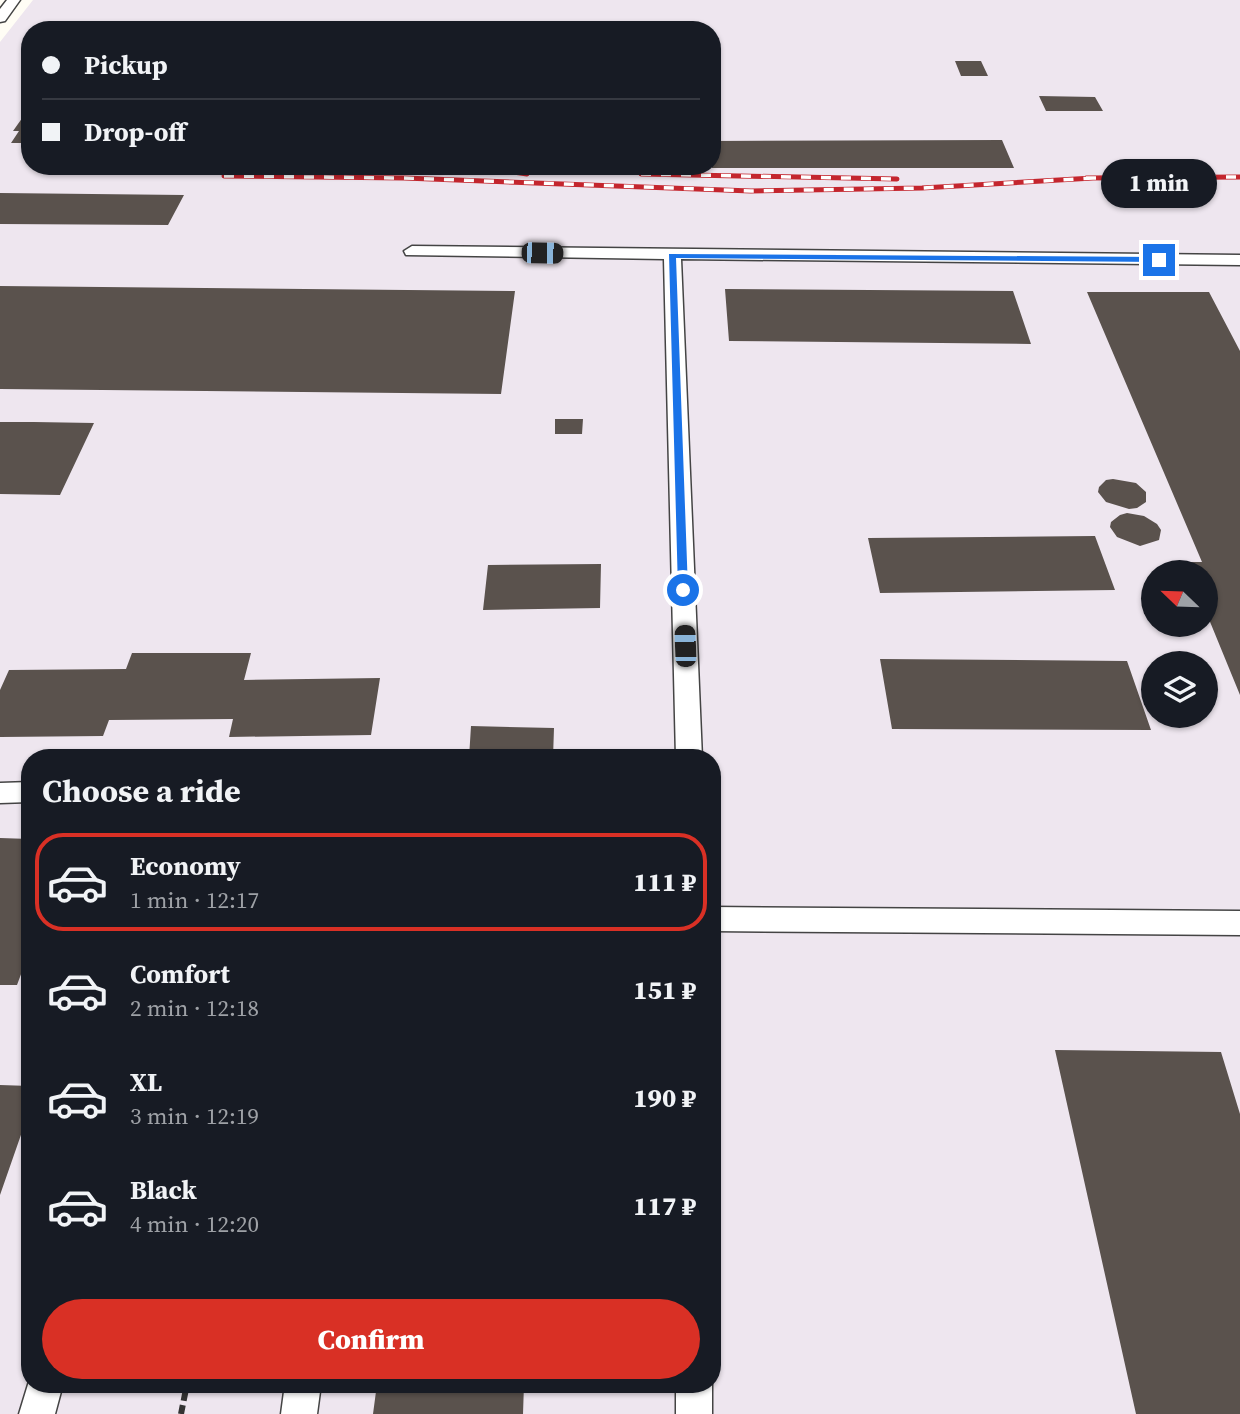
<!DOCTYPE html>
<html lang="en">
<head>
<meta charset="utf-8">
<style>
	body { margin:0; font-family:"Source Serif 4",serif; background:#242831; color:#f1f3f6; height:100vh; display:flex; flex-direction:column; font-size:26px; white-space:nowrap }
	* { box-sizing:border-box; margin:0 }
	p { font-size:23px; color:#9ea1a6 }
	.icon { flex:none; width:38px; height:38px; fill:none; stroke:currentColor; stroke-width:2; stroke-linecap:round; stroke-linejoin:round }
	.map { position:relative; flex:1; overflow:hidden }
	.details { position:absolute; left:21px; top:749px; width:700px; height:644px; display:flex; flex-direction:column; background:#171b24; border-radius:28px; box-shadow:0 2px 5px #0004 }
	.details>* { flex:none }
	.guide { position:absolute; left:21px; top:21px; width:700px; height:154px; border-radius:28px; box-shadow:0 2px 5px #0004; display:grid; align-content:center; height:154px; padding:0 21px; background:#171b24 }
	.needle { width:46px; rotate:293deg }
	.fabs { position:absolute; left:1141px; top:560px; display:grid; gap:14px }
	.fabs a { display:grid; place-items:center; width:77px; height:77px; border-radius:50%; background:#171b24; box-shadow:0 2px 5px #0004; font-size:35px }
	.end { position:absolute; width:32px; height:32px; margin:-16px; border:9px solid #1a73e8; background:#fff; box-shadow:0 0 0 4px #fff }
	.from { border-radius:50% }
	.bubble { position:absolute; height:49px; border-radius:24px; background:#171b24; box-shadow:0 2px 5px #0004; font-size:23px; font-weight:800; line-height:49px; text-align:center }
	.car { position:absolute; width:21px; height:42px; margin:-21px -10px; border-radius:9px; box-shadow:0 0 5px 2px #0007; background:linear-gradient(#222 24%,#8ab4d8 0 40%,#222 0 76%,#8ab4d8 0 86%,#222 0) }
	.guide b { display:flex; align-items:center; gap:24px; height:66px; font-size:26px }
	.guide b+b { border-top:2px solid #363941 }
	.guide i { width:18px; height:18px; background:#f1f3f6 }
	ul { padding:0; list-style:none }
	li { display:flex; align-items:center; gap:21px; height:98px; margin:0 14px 10px; padding:0 7px; border:4px solid transparent; border-radius:28px }
	li div { flex:1 }
	li b { display:block; font-size:26px }
	li em { font-style:normal; font-weight:800 }
	li.current { border-color:#d93025 }
	li>.icon { width:63px; height:63px; stroke-width:1.5 }
	h2 { padding:0 21px; font-size:32px; line-height:84px }
	.button { display:flex; gap:14px; margin-top:auto; padding:14px 21px }
	.button a { flex:1; height:80px; border-radius:42px; background:#d93025; color:#fff; font-size:28px; font-weight:800; line-height:80px; text-align:center }
	.map>svg:first-child { display:block }
</style>
</head>
<body>
<div class="map">
<svg width="1240" height="1414" viewBox="0 0 1240 1414">
	<rect width="100%" height="100%" fill="#fffdf5"/>
	<path fill="#eee6ef" fill-rule="evenodd" d="M33,0H1240V1414H0V42ZM30,30H712V166H30ZM1153,572H1206V625H1153ZM1153,663H1206V716H1153ZM30,758H712V1384H30Z"/>
	<path fill="#5a524d" d="M955,61H981L988,76H961Z
		M1039,96L1095,97L1103,111H1046Z
		M30,107V143H11L19,131H13Z
		M1002,140L1014,168H712V141Z
		M0,193L184,195L168,225L0,224Z
		M0,286L515,291L501,394L0,389Z
		M725,289L1013,291L1031,344L729,341Z
		M1087,292H1209L1240,351V695L1206,612V572H1190L1185,562H1202Z
		M555,419H583L582,434H555Z
		M0,422H34L94,423L60,495L0,494Z
		M1113,479L1136,483L1146,492V502L1137,508L1129,509L1106,502L1098,492L1099,487L1106,480Z
		M1127,513L1144,516L1157,524L1161,530L1159,540L1140,546L1117,537L1110,527L1111,522L1120,515Z
		M1095,536L1115,590L880,593L868,538Z
		M601,564L600,608L483,610L488,565Z
		M132,653H251L244,680L380,678L371,735L229,737L233,719L109,720L103,736L0,737V690L9,670L126,669Z
		M880,659L1127,661L1151,730L892,729Z
		M471,726L554,728L553,758H469Z
		M0,838L30,839V950L17,985H0Z
		M1055,1050L1221,1052L1240,1114V1414H1136Z
		M0,1085L30,1086V1109L0,1195Z
		M377,1384H524L523,1414H373Z"/>
	<g fill="none" stroke-linecap="round" stroke-linejoin="round">
		<g stroke="#444" stroke-width="3">
			<path id="lane" d="M7,0H20L5,21L0,22V9Z
				M412,246L1240,255V265L681,259L702,758H676L664,259L406,255L404,251Z
				M30,782V802L0,803V783Z
				M712,907L1240,911V935L712,931Z
				M30,1378V1384H63L55,1414H19Z
				M285,1384H321L317,1414H281Z
				M676,1384H712V1414H676Z"/>
		</g>
		<path stroke="#333" stroke-width="6" stroke-dasharray="9 4.5" stroke-linecap="butt" d="M181,1414L187,1384"/>
		<use href="#lane" fill="#fff" fill-rule="evenodd"/>
		<g stroke="#c4262e" stroke-width="5">
			<path id="rail" d="M471,166L527,174
				M641,174L897,179
				M224,176L404,178L751,191L922,188L1093,178
				M1086,178L1240,177"/>
		</g>
		<use href="#rail" stroke="#fff" stroke-width="3.5" stroke-dasharray="10" stroke-linecap="butt"/>
	</g>
	<path fill="#1a73e8" d="M669,254L1159,257L1163,260L1159,262L676,258L688,590L683,594L678,590Z"/>
</svg>
<div class="fabs">
<a><svg class="needle" viewBox="-14 -14 28 28"><path d="M0-13l5 13h-10z" fill="#e53935"/><path d="M0 13l5-13h-10z" fill="#9ea1a6"/></svg></a>
<a><svg class="icon" aria-label="layers" viewBox="0 0 24 24"><path d="M12 4l9 5-9 5-9-5zM3 14l9 5 9-5"/></svg></a>
</div>
<i class="end from" style="left:683px;top:590px"></i>
<i class="end" style="left:1159px;top:260px"></i>
<div class="bubble" style="left:1101px;top:159px;width:116px">1 min</div>
<i class="car" style="left:542px;top:253px;rotate:91deg"></i>
<i class="car" style="left:685px;top:646px;rotate:358deg"></i>
<div class="guide">
<b><i class="from"></i>Pickup</b>
<b><i></i>Drop-off</b>
</div>
<section class="details">
<h2>Choose a ride</h2>
<ul>
<li class="current"><svg class="icon" aria-label="car" viewBox="0 0 24 24"><path d="M5 17H2v-5l4-1 3-4h7l3 4 3 1v5h-3M9 17h6M6 11h13"/><circle cx="7" cy="17" r="2"/><circle cx="17" cy="17" r="2"/></svg><div><b>Economy</b><p>1 min · 12:17</p></div><em>111 ₽</em></li>
<li><svg class="icon" aria-label="car" viewBox="0 0 24 24"><path d="M5 17H2v-5l4-1 3-4h7l3 4 3 1v5h-3M9 17h6M6 11h13"/><circle cx="7" cy="17" r="2"/><circle cx="17" cy="17" r="2"/></svg><div><b>Comfort</b><p>2 min · 12:18</p></div><em>151 ₽</em></li>
<li><svg class="icon" aria-label="car" viewBox="0 0 24 24"><path d="M5 17H2v-5l4-1 3-4h7l3 4 3 1v5h-3M9 17h6M6 11h13"/><circle cx="7" cy="17" r="2"/><circle cx="17" cy="17" r="2"/></svg><div><b>XL</b><p>3 min · 12:19</p></div><em>190 ₽</em></li>
<li><svg class="icon" aria-label="car" viewBox="0 0 24 24"><path d="M5 17H2v-5l4-1 3-4h7l3 4 3 1v5h-3M9 17h6M6 11h13"/><circle cx="7" cy="17" r="2"/><circle cx="17" cy="17" r="2"/></svg><div><b>Black</b><p>4 min · 12:20</p></div><em>117 ₽</em></li>
</ul>
<div class="button"><a>Confirm</a></div>
</section>
</div>
</body>
</html>
